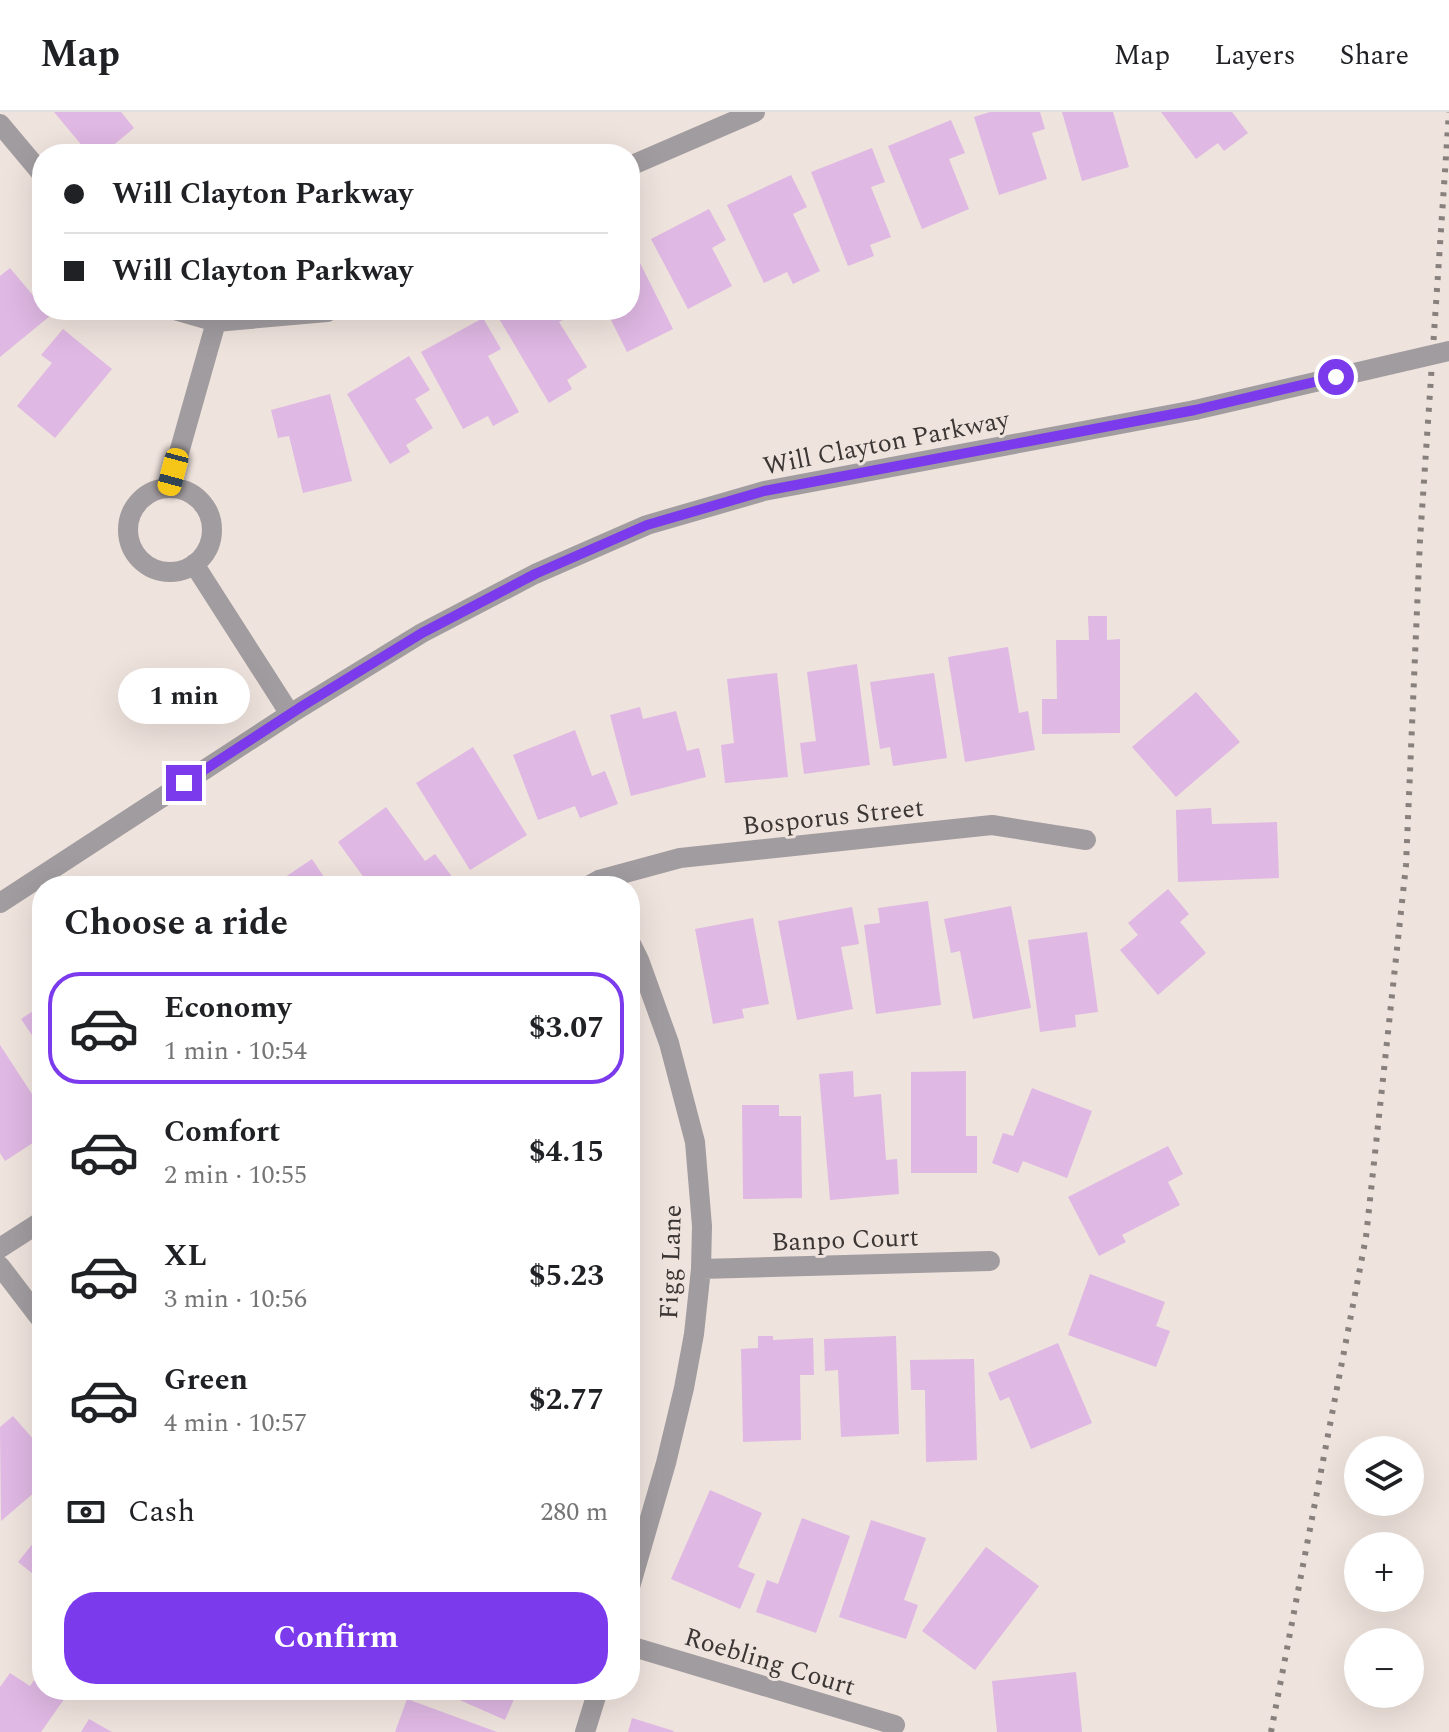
<!DOCTYPE html>
<html lang="en">
<head>
<meta charset="utf-8">
<style>
	body { margin:0; font-family:Spectral,serif; background:#f6f6f6; color:#202124; height:100vh; display:flex; flex-direction:column; font-size:30px; white-space:nowrap }
	* { box-sizing:border-box; margin:0 }
	p { font-size:26px; color:#757577 }
	.icon { flex:none; width:44px; height:44px; fill:none; stroke:currentColor; stroke-width:2; stroke-linecap:round; stroke-linejoin:round }
	.map { position:relative; flex:1; overflow:hidden }
	.sheet { position:absolute; left:32px; top:764px; width:608px; height:824px; display:flex; flex-direction:column; background:#fff; border-radius:32px; box-shadow:0 8px 32px #0002 }
	.sheet>* { flex:none }
	.top-card { position:absolute; left:32px; top:32px; width:608px; height:176px; border-radius:32px; box-shadow:0 8px 32px #0002; display:grid; align-content:center; height:176px; padding:0 32px; background:#fff }
	.buttons { position:absolute; left:1344px; top:1324px; display:grid; gap:16px }
	.buttons a { display:grid; place-items:center; width:80px; height:80px; border-radius:50%; background:#fff; box-shadow:0 8px 32px #0002; font-size:40px }
	.end { position:absolute; width:36px; height:36px; margin:-18px; border:10px solid #7c3aed; background:#fff; box-shadow:0 0 0 4px #fff }
	.from { border-radius:50% }
	.bubble { position:absolute; height:56px; border-radius:28px; background:#fff; box-shadow:0 8px 32px #0002; font-size:26px; font-weight:700; line-height:56px; text-align:center }
	.car { position:absolute; width:24px; height:48px; margin:-24px -12px; border-radius:10px; box-shadow:0 0 6px 2px #0007; background:linear-gradient(#f5c518 24%,#345 0 40%,#f5c518 0 76%,#345 0 86%,#f5c518 0) }
	.top-card b { display:flex; align-items:center; gap:28px; height:76px; font-size:30px }
	.top-card b+b { border-top:2px solid #e0e0e0 }
	.top-card i { width:20px; height:20px; background:#202124 }
	ul { padding:0; list-style:none }
	li { display:flex; align-items:center; gap:24px; height:112px; margin:0 16px 12px; padding:0 16px; border:4px solid transparent; border-radius:32px }
	li div { flex:1 }
	li b { display:block; font-size:30px }
	li em { font-style:normal; font-weight:700 }
	li.active { border-color:#7c3aed }
	li>.icon { width:72px; height:72px; stroke-width:1.5 }
	h2 { padding:0 32px; font-size:36px; line-height:96px }
	.pay { display:flex; align-items:center; gap:20px; height:88px; padding:0 32px; font-size:30px }
	.pay p { margin-inline-start:auto }
	.action { display:flex; gap:16px; margin-top:auto; padding:16px 32px }
	.action a { flex:1; height:92px; border-radius:32px; background:#7c3aed; color:#fff; font-size:32px; font-weight:700; line-height:92px; text-align:center }
	header { display:flex; align-items:center; gap:48px; box-sizing:border-box; height:112px; padding:0 40px; background:#fff; border-bottom:2px solid #e0e0e0 }
	header strong { font-size:38px }
	nav { display:flex; gap:44px; margin-inline-start:auto; font-size:28px }
	.map>svg:first-child { display:block }
</style>
</head>
<body>
<header>
<strong>Map</strong>
<nav><a>Map</a><a>Layers</a><a>Share</a></nav>
</header>
<div class="map">
<svg width="1449" height="1620" viewBox="0 0 1449 1620">
	<rect width="100%" height="100%" fill="#efe3dd"/>
	<path fill="#dfb8e3" d="M54,0H121L134,16L103,42H89Z
		M990,0H1040L1045,17L1032,21L1047,67L999,83L974,5Z
		M1062,0H1113L1129,55L1082,69Z
		M1161,0H1232L1248,21L1224,39L1218,31L1196,47Z
		M951,8L965,41L949,47L969,97L922,117L888,34Z
		M872,36L885,70L871,75L891,125L870,133L874,144L848,154L811,60Z
		M791,63L807,95L793,102L820,159L793,172L787,160L764,171L727,93Z
		M709,97L726,128L712,136L732,174L688,197L651,127Z
		M630,131L673,217L627,240L606,198H630Z
		M10,156L42,194V198H45L50,204L0,245V164Z
		M509,198H570L573,202L559,210L587,255L567,268L572,277L549,291L498,205Z
		M483,206L501,237L488,244L519,300L493,314L488,304L463,317L421,240Z
		M63,217L112,257L55,326L17,294L52,251L41,243Z
		M409,244L430,278L415,287L433,316L406,333L410,340L390,352L347,282Z
		M330,282L352,369L303,381L289,324L278,326L271,298Z
		M1088,504H1107V528L1120,527V621L1042,622V587H1057L1056,528H1089Z
		M1008,535L1019,601L1028,599L1035,638L965,650L948,545Z
		M857,552L870,653L804,662L800,631L816,629L807,560Z
		M777,561L788,665L725,671L721,633L734,631L727,567Z
		M934,561L947,646L893,654L890,635L880,637L870,570Z
		M1196,580L1240,630L1176,685L1132,635Z
		M640,595L643,607L676,599L687,639L699,636L706,665L631,684L610,603Z
		M575,618L592,664L605,659L618,692L580,706L575,694L538,708L513,643Z
		M473,635L527,723L470,758L416,671Z
		M386,695L425,749L435,742L456,770L451,774H370L338,730Z
		M1211,696L1212,712L1277,710L1279,766L1178,770L1176,698Z
		M312,747L330,774H272Z
		M1168,777L1189,802L1180,810L1206,841L1158,883L1120,838L1138,823L1128,811Z
		M928,789L941,893L876,902L864,813L880,811L878,796Z
		M1011,794L1031,896L973,907L960,839L951,841L944,807Z
		M852,795L859,832L841,835L853,897L797,908L778,809Z
		M753,806L769,892L742,897L744,906L713,912L695,817Z
		M1087,820L1098,900L1075,903L1076,915L1040,920L1028,828Z
		M42,893V938L21,907Z
		M0,933L34,985L42,980V1025L5,1049L0,1041Z
		M853,959L854,985L881,982L886,1048L897,1047L899,1082L830,1088L819,962Z
		M966,959V1024H977V1061H911V960Z
		M1032,976L1092,999L1067,1066L1023,1049L1018,1061L992,1051L1003,1021L1013,1024Z
		M742,993H779V1004H801L802,1086L743,1087Z
		M1168,1034L1183,1062L1168,1070L1180,1093L1122,1123L1126,1130L1099,1144L1068,1085Z
		M1090,1162L1165,1190L1156,1214L1170,1219L1156,1255L1068,1223Z
		M758,1224H773V1228L813,1226L814,1263H800L801,1328L743,1330L741,1237L758,1236Z
		M896,1224L899,1322L841,1325L838,1258L825,1259L824,1227Z
		M1058,1231L1092,1311L1031,1337L1009,1285L1000,1289L988,1261Z
		M974,1247L977,1348L926,1350L925,1278H911L910,1248Z
		M13,1304L42,1337V1374L1,1409L0,1315Z
		M710,1378L762,1401L738,1455L755,1462L740,1497L671,1467Z
		M802,1406L850,1424L816,1521L756,1500L767,1468L778,1472Z
		M871,1408L926,1426L904,1488L918,1493L906,1527L839,1505Z
		M42,1420V1469L18,1450Z
		M986,1435L1039,1474L975,1558L922,1519Z
		M1076,1560L1082,1620H997L992,1569Z
		M10,1561L30,1574L37,1564L42,1567V1578H58L67,1583L41,1620H0V1575Z
		M437,1578H518L505,1608Z
		M407,1587L497,1620H395Z
		M632,1606L674,1619L673,1620H628Z
		M89,1607L112,1620H81Z"/>
	<g fill="none" stroke-linecap="round" stroke-linejoin="round">
		<path stroke="#a19c9f" stroke-width="20" d="M0,12L42,62
			M630,54L755,0
			M174,198L216,210L327,200L331,198
			M169,376L216,210
			M128 418a42 42 0 1 1 84 0a42 42 0 1 1-84 0Z
			M194,452L290,602
			M588,774L599,768L680,746L992,713L1086,728
			M630,830L639,848L669,931L695,1030L702,1114L701,1157L694,1222L684,1276L666,1351L630,1475
			M0,1136L42,1109
			M0,1154L42,1209
			M701,1157L990,1149
			M630,1534L895,1613
			M585,1620L598,1578"/>
		<path stroke="#a19c9f" stroke-width="20" d="M0,791L290,602L422,521L535,462L647,413L764,379L1195,298"/>
		<path stroke="#88807d" stroke-width="6" stroke-dasharray="4 8" stroke-linecap="butt" d="M1271,1620L1366,1125L1406,753L1420,428L1449,0"/>
		<path stroke="#a19c9f" stroke-width="20" d="M1195,298L1449,239"/>
	</g>
	<g fill="none" stroke-linecap="round" stroke-linejoin="round">
		<path stroke="#7c3aed" stroke-width="10" d="M184,671L304,593L422,521L535,462L647,413L764,379L1195,298L1336,265"/>
	</g>
	<g text-anchor="middle" stroke-width="6" stroke-linejoin="round" paint-order="stroke">
		<g font-size="26" fill="#3b3634" stroke="#efe3dd">
			<text transform="translate(886 330) rotate(-11)" y="9">Will Clayton Parkway</text>
			<text transform="translate(833 704) rotate(-6)" y="9">Bosporus Street</text>
			<text transform="translate(845 1127) rotate(-2)" y="9">Banpo Court</text>
			<text transform="translate(670 1150) rotate(-88)" y="9">Figg Lane</text>
			<text transform="translate(770 1549) rotate(17)" y="9">Roebling Court</text>
		</g>
	</g>
</svg>
<div class="buttons">
<a><svg class="icon" aria-label="layers" viewBox="0 0 24 24"><path d="M12 4l9 5-9 5-9-5zM3 14l9 5 9-5"/></svg></a>
<a>+</a>
<a>−</a>
</div>
<i class="end from" style="left:1336px;top:265px"></i>
<i class="end" style="left:184px;top:671px"></i>
<div class="bubble" style="left:118px;top:556px;width:132px">1 min</div>
<i class="car" style="left:173px;top:360px;rotate:195deg"></i>
<div class="top-card">
<b><i class="from"></i>Will Clayton Parkway</b>
<b><i></i>Will Clayton Parkway</b>
</div>
<section class="sheet">
<h2>Choose a ride</h2>
<ul>
<li class="active"><svg class="icon" aria-label="car" viewBox="0 0 24 24"><path d="M5 17H2v-5l4-1 3-4h7l3 4 3 1v5h-3M9 17h6M6 11h13"/><circle cx="7" cy="17" r="2"/><circle cx="17" cy="17" r="2"/></svg><div><b>Economy</b><p>1 min · 10:54</p></div><em>$3.07</em></li>
<li><svg class="icon" aria-label="car" viewBox="0 0 24 24"><path d="M5 17H2v-5l4-1 3-4h7l3 4 3 1v5h-3M9 17h6M6 11h13"/><circle cx="7" cy="17" r="2"/><circle cx="17" cy="17" r="2"/></svg><div><b>Comfort</b><p>2 min · 10:55</p></div><em>$4.15</em></li>
<li><svg class="icon" aria-label="car" viewBox="0 0 24 24"><path d="M5 17H2v-5l4-1 3-4h7l3 4 3 1v5h-3M9 17h6M6 11h13"/><circle cx="7" cy="17" r="2"/><circle cx="17" cy="17" r="2"/></svg><div><b>XL</b><p>3 min · 10:56</p></div><em>$5.23</em></li>
<li><svg class="icon" aria-label="car" viewBox="0 0 24 24"><path d="M5 17H2v-5l4-1 3-4h7l3 4 3 1v5h-3M9 17h6M6 11h13"/><circle cx="7" cy="17" r="2"/><circle cx="17" cy="17" r="2"/></svg><div><b>Green</b><p>4 min · 10:57</p></div><em>$2.77</em></li>
</ul>
<div class="pay"><svg class="icon" aria-label="cash" viewBox="0 0 24 24"><path d="M3 7h18v10H3z"/><circle cx="12" cy="12" r="2"/></svg>Cash<p>280 m</p></div>
<div class="action"><a>Confirm</a></div>
</section>
</div>
</body>
</html>
